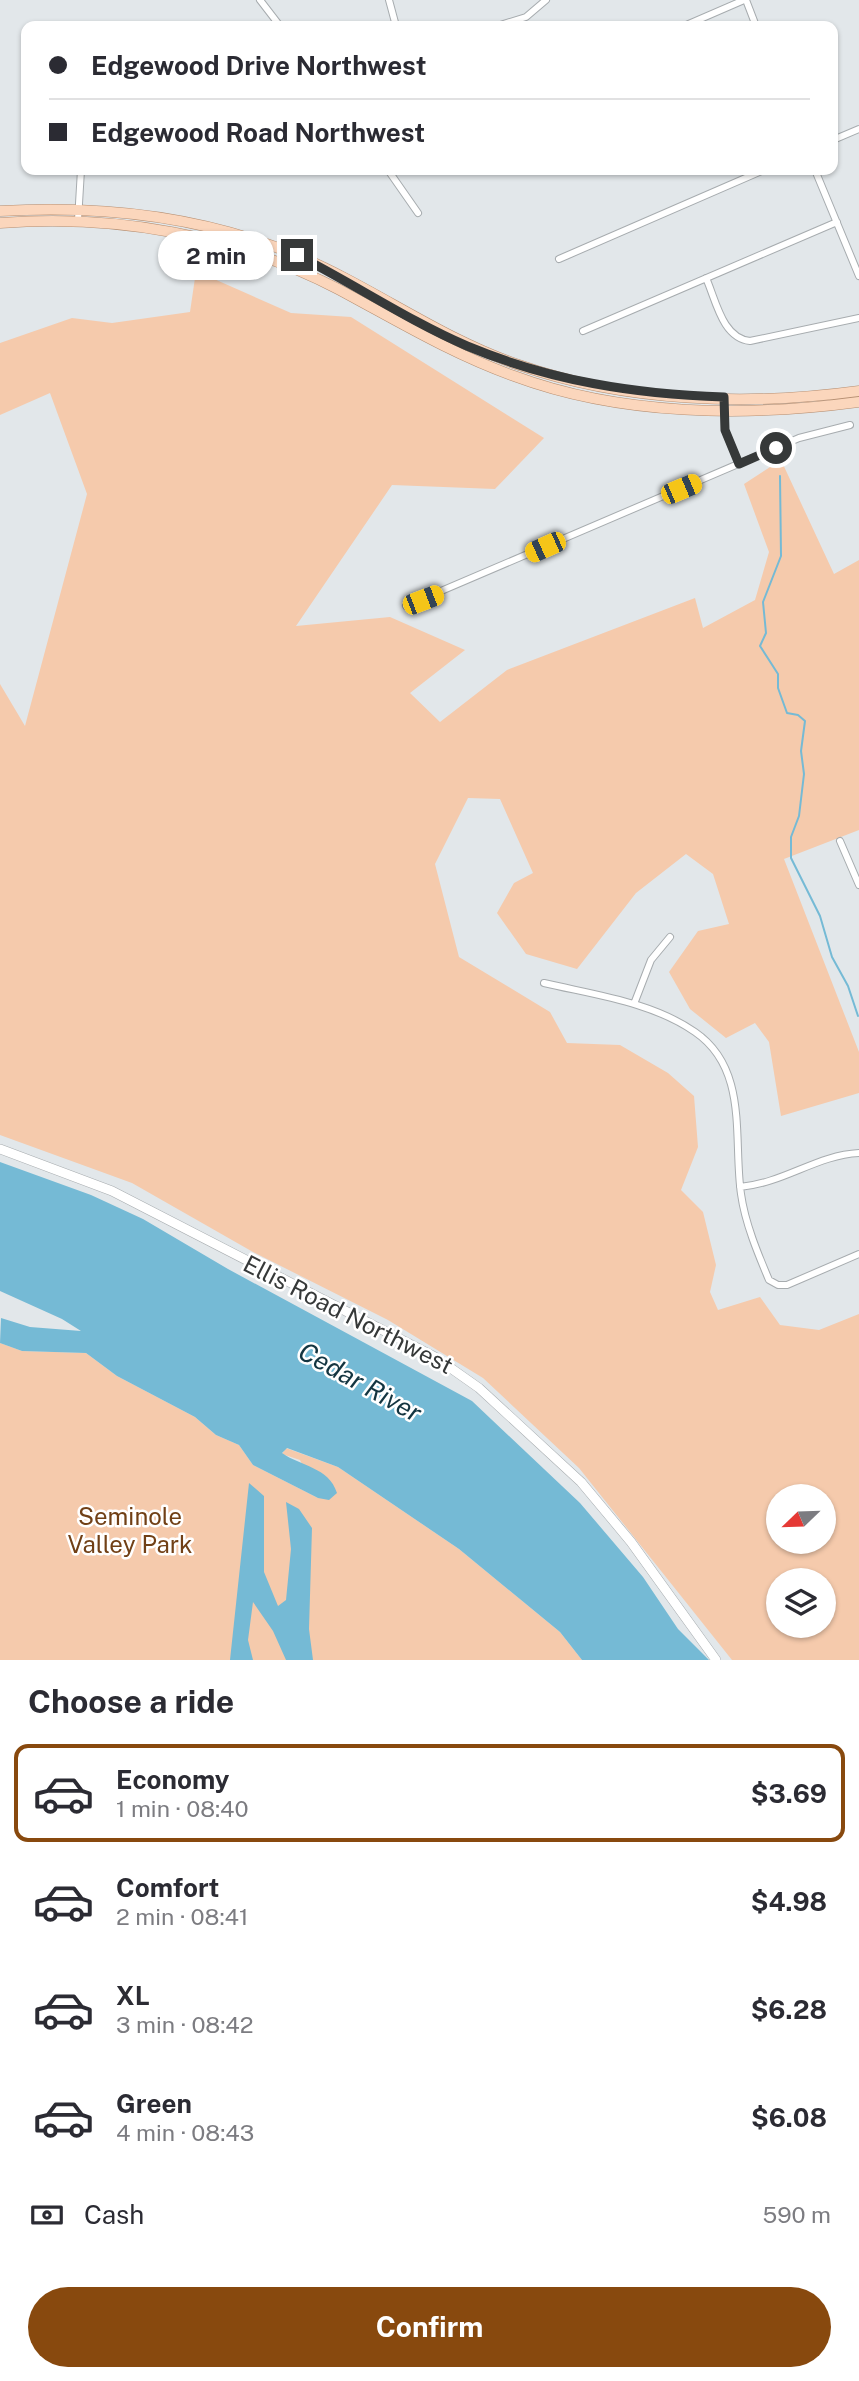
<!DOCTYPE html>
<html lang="en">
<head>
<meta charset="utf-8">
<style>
	body { margin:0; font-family:"Public Sans",sans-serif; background:#f7f7f7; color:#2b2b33; height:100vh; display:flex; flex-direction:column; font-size:26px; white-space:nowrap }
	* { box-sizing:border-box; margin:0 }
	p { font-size:23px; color:#7c7c81 }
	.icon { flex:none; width:38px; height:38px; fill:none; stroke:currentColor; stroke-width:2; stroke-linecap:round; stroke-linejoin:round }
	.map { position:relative; height:1660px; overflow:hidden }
	.panel { display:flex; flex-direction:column; background:#fff; flex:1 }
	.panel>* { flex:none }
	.top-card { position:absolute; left:21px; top:21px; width:817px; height:154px; border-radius:14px; box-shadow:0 2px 5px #0004; display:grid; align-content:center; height:154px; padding:0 28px; background:#fff }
	.needle { width:46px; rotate:247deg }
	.buttons { position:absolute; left:766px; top:1484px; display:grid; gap:14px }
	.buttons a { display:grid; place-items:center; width:70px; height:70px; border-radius:50%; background:#fff; box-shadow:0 2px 5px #0004; font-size:35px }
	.end { position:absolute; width:32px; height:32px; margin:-16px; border:9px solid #363939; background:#fff; box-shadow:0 0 0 4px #fff }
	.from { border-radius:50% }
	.bubble { position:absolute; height:49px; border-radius:24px; background:#fff; box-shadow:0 2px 5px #0004; font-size:23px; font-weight:700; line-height:49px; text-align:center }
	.car { position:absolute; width:21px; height:42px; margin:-21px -10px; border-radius:9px; box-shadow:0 0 5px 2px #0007; background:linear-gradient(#f5c518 24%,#345 0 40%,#f5c518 0 76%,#345 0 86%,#f5c518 0) }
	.top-card b { display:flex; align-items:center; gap:24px; height:66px; font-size:26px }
	.top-card b+b { border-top:2px solid #e1e1e2 }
	.top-card i { width:18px; height:18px; background:#2b2b33 }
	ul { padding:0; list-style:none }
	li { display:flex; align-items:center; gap:21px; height:98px; margin:0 14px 10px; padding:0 14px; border:4px solid transparent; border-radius:14px }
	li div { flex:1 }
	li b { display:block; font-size:26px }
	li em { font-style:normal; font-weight:700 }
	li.on { border-color:#88490e }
	li>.icon { width:63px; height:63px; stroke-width:1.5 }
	h2 { padding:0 28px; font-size:32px; line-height:84px }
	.pay { display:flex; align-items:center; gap:18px; height:77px; padding:0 28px; font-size:26px }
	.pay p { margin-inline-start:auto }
	.action { display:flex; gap:14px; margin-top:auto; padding:14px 28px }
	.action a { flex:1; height:80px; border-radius:42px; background:#88490e; color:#fff; font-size:28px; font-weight:700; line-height:80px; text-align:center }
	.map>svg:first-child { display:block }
</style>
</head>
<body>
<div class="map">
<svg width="859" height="1660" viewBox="0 0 859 1660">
	<rect width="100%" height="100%" fill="#e2e7ea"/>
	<path fill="#f5caac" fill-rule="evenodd" d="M196,271L291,313L351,317L544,438L495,489L392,485L296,626L390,617L465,650L410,693L440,722L507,670L695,598L703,628L755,600L769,552L744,484L781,460L834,574L859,560V830L784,859L859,1052V1093L781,1116L769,1042L755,1023L726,1038L690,1009L669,972L698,931L729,924L713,874L686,854L636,893L577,969L526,954L497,913L514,883L533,873L500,799L468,798L435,864L459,957L550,1012L567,1043L620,1045L668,1073L694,1096L698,1147L681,1190L703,1212L716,1265L710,1292L718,1310L760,1297L780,1325L819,1330L859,1314V1660H732L579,1468L483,1378L388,1320L253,1252L132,1183L0,1135V684L25,726L87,494L50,393L0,415V343L72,318L112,323L190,312ZM779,1496H824V1542H779ZM779,1580H824V1626H779Z
		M0,1343L22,1351L86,1353L117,1376L195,1417L216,1435L239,1445L253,1465L318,1498L300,1460L282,1454L286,1448L338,1467L459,1549L560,1632L582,1660H0Z"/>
	<path fill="#75bad5" d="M0,1162L91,1195L143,1219L228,1269L472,1401L580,1503L643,1577L678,1629L709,1660H582L560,1632L459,1549L338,1467L287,1448L282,1453C300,1466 329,1467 337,1493L329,1500L318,1498L253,1465L239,1445L216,1435L195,1417L117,1376L86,1353L22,1351L0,1343L1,1318L30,1327L81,1331L62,1319L0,1291Z
		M249,1483L264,1496V1572L278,1606L286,1600L291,1549L286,1502L299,1509L312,1528L309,1629L313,1660H286L273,1631L253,1602L248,1640L253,1660H230Z"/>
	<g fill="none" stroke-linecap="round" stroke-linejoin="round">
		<path stroke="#75bad5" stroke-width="2" d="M780,476L781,556L763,602L766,633L760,646L778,674V688L787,713L798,715L805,721L801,751L804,774L799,816L791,837V858L820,916L832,957L848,986L858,1016"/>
		<g stroke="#a7acaf" stroke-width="8">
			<path id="street" d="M260,0L280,26
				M389,0L396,26
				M746,0L756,26
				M497,26L526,17L546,0
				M684,26L744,0
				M833,140L859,129
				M388,170L418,213
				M815,170L859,276
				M78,220L81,170
				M559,259L764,170
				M706,278C716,300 722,338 750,341L859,318
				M583,331L837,222
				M724,397L725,430L739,464
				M406,606L799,438L850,425
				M840,841L859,885
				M544,983C595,995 652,1002 695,1032C749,1069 733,1139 741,1194C745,1223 758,1254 769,1280L778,1285H787L859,1254
				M634,1004L651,960L670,937
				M740,1187C784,1183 817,1155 859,1153"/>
		</g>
		<g stroke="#a7acaf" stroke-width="10">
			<path id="secondary" d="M0,1149L112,1191L435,1357L479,1388L581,1482L631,1542L716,1660"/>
		</g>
		<g stroke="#b58e71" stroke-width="11">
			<path id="primary" d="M0,211C100,205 202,216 296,255C373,287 439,338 519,365C625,402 748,406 859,391
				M0,223C117,214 233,235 338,289C396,320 452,354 514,376C621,416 747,417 859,402"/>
		</g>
		<use href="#street" stroke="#fff" stroke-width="6"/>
		<use href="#secondary" stroke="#fff" stroke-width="9"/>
		<use href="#primary" stroke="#fbd6bc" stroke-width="10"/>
	</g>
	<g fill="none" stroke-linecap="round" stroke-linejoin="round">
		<path stroke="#363939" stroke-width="9" d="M297,255C354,284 409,321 467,346C551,381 634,394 724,397L725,430L739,464L776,448"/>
	</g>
	<g text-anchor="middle" stroke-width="5" stroke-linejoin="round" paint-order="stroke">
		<g font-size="24" fill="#363939" stroke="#fff">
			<text transform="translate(348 1315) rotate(27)" y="8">Ellis Road Northwest</text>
		</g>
		<g font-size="24" fill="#714016" stroke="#fff">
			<text x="130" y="1525">Seminole<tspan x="130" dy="28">Valley Park</tspan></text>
		</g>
		<g font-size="26" font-style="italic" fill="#133541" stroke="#fff">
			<text transform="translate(360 1382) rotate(29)" y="9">Cedar River</text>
		</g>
	</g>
</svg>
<div class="buttons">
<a><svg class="needle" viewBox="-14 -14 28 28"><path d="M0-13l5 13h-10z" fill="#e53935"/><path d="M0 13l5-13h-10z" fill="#7c7c81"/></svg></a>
<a><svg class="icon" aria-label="layers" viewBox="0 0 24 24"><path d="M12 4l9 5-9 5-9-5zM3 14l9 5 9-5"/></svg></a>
</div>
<i class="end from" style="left:776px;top:448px"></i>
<i class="end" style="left:297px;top:255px"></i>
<div class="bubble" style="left:158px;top:231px;width:116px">2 min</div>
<i class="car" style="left:681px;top:489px;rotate:67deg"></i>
<i class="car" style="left:545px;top:547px;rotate:246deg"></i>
<i class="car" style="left:423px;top:600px;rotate:69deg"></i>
<div class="top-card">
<b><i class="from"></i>Edgewood Drive Northwest</b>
<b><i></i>Edgewood Road Northwest</b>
</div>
</div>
<section class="panel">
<h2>Choose a ride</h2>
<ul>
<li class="on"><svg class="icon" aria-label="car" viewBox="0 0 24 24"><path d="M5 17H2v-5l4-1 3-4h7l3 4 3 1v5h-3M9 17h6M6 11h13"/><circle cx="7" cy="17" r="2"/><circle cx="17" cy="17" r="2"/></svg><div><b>Economy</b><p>1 min · 08:40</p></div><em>$3.69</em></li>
<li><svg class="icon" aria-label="car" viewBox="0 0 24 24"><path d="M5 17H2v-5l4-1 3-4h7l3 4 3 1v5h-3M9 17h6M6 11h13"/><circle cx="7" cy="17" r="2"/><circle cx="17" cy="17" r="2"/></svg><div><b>Comfort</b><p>2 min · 08:41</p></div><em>$4.98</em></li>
<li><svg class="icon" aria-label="car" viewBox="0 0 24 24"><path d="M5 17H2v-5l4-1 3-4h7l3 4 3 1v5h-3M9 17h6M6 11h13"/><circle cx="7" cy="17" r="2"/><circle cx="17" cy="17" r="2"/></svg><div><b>XL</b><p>3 min · 08:42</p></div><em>$6.28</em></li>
<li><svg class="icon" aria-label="car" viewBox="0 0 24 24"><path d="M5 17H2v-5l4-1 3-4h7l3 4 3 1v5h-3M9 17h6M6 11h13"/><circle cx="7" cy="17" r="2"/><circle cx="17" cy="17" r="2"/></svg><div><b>Green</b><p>4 min · 08:43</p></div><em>$6.08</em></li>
</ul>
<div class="pay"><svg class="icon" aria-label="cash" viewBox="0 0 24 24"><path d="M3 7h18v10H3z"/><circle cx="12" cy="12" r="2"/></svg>Cash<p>590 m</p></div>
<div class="action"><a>Confirm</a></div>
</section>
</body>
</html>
